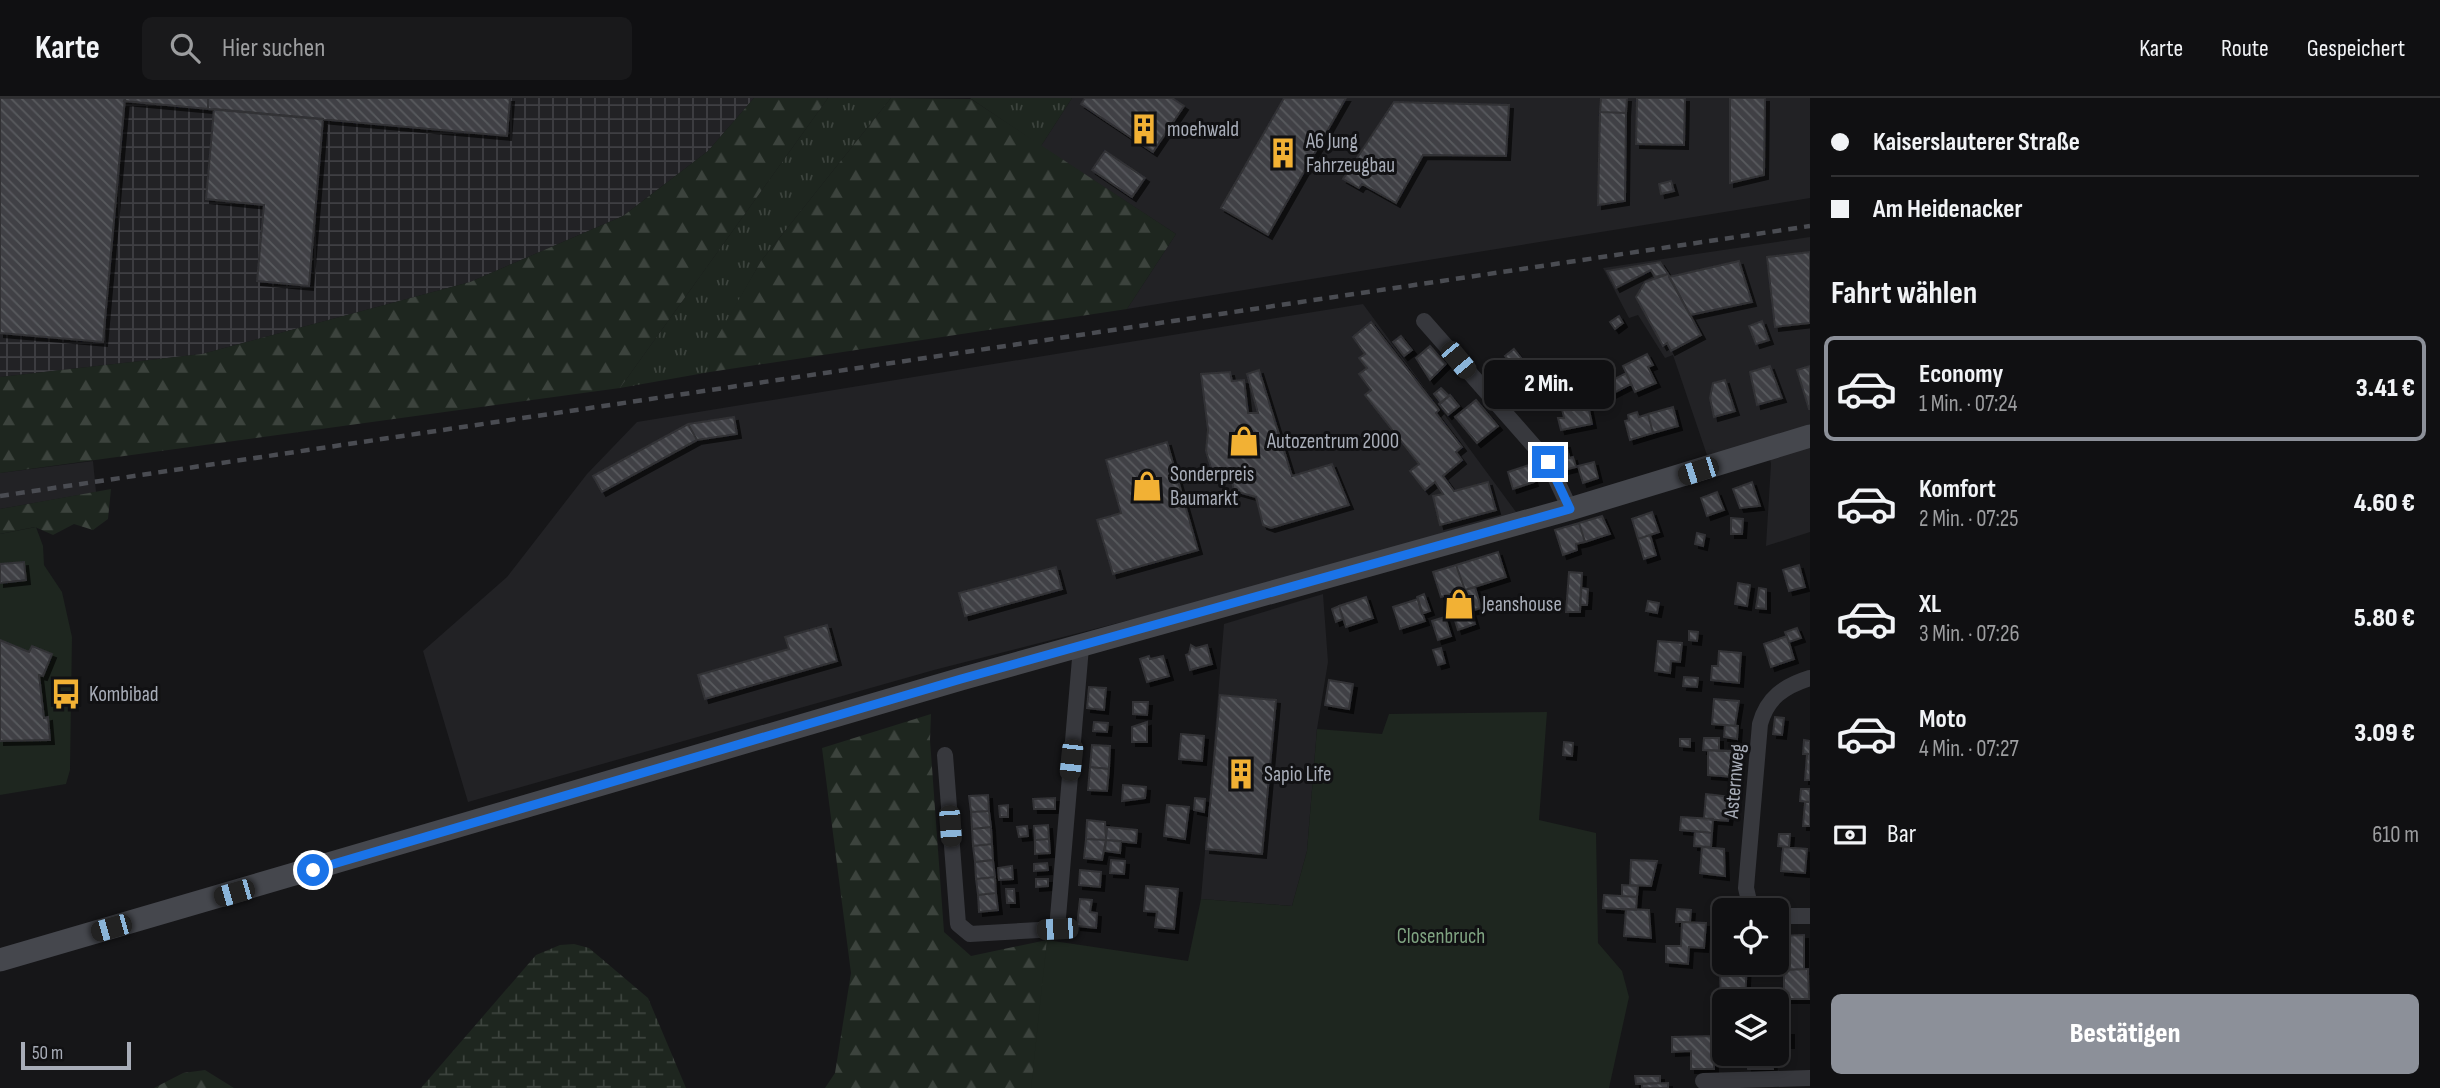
<!DOCTYPE html>
<html lang="de">
<head>
<meta charset="utf-8">
<style>
	body { margin:0; font-family:"Sofia Sans Condensed",sans-serif; background:#19191b; color:#f1f3f6; height:100vh; display:flex; flex-direction:column; font-size:26px; white-space:nowrap }
	* { box-sizing:border-box; margin:0 }
	p { font-size:23px; color:#9c9d9f }
	.icon { flex:none; width:38px; height:38px; fill:none; stroke:currentColor; stroke-width:2; stroke-linecap:round; stroke-linejoin:round }
	.map { position:relative; flex:1; overflow:hidden }
	.panel { display:flex; flex-direction:column; background:#101012; width:630px }
	.panel>* { flex:none }
	.guide { display:grid; align-content:center; height:154px; padding:0 21px; background:#101012 }
	.buttons { position:absolute; left:1712px; top:800px; display:grid; gap:14px }
	.buttons a { display:grid; place-items:center; width:77px; height:77px; border-radius:10px; background:#101012; box-shadow:0 4px 10px #0003,0 0 0 2px #303032; font-size:35px }
	.scale { position:absolute; left:21px; bottom:18px; width:110px; box-sizing:border-box; padding-left:7px; border:4px solid #a8adb8; border-top:0; font-size:19px; line-height:24px; white-space:nowrap; color:#a8adb8; -webkit-text-stroke:5px #111113; paint-order:stroke }
	.end { position:absolute; width:32px; height:32px; margin:-16px; border:9px solid #1a73e8; background:#fff; box-shadow:0 0 0 4px #fff }
	.from { border-radius:50% }
	.bubble { position:absolute; height:49px; border-radius:10px; background:#101012; box-shadow:0 4px 10px #0003,0 0 0 2px #303032; font-size:23px; font-weight:800; line-height:49px; text-align:center }
	.car { position:absolute; width:21px; height:42px; margin:-21px -10px; border-radius:9px; box-shadow:0 0 5px 2px #0007; background:linear-gradient(#222 24%,#8ab4d8 0 40%,#222 0 76%,#8ab4d8 0 86%,#222 0) }
	.guide b { display:flex; align-items:center; gap:24px; height:66px; font-size:26px }
	.guide b+b { border-top:2px solid #303032 }
	.guide i { width:18px; height:18px; background:#f1f3f6 }
	ul { padding:0; list-style:none }
	li { display:flex; align-items:center; gap:21px; height:105px; margin:0 14px 10px; padding:0 7px; border:4px solid transparent; border-radius:10px }
	li div { flex:1 }
	li b { display:block; font-size:26px }
	li em { font-style:normal; font-weight:800 }
	li.current { border-color:#8c9099 }
	li>.icon { width:63px; height:63px; stroke-width:1.5 }
	h2 { padding:0 21px; font-size:32px; line-height:84px }
	.pay { display:flex; align-items:center; gap:18px; height:77px; padding:0 21px; font-size:26px }
	.pay p { margin-inline-start:auto }
	.cta { display:flex; gap:14px; margin-top:auto; padding:14px 21px }
	.cta a { flex:1; height:80px; border-radius:10px; background:#8c9099; color:#fff; font-size:28px; font-weight:800; line-height:80px; text-align:center }
	header { display:flex; align-items:center; gap:42px; box-sizing:border-box; height:98px; padding:0 35px; background:#101012; border-bottom:2px solid #303032 }
	header strong { font-size:33px }
	nav { display:flex; gap:38px; margin-inline-start:auto; font-size:24px }
	.search { width:490px; height:63px; background:#19191b; display:flex; align-items:center; gap:18px; box-sizing:border-box; padding:0 24px; border-radius:10px; color:#9c9d9f; font-size:26px }
	main { display:flex; flex:1; min-height:0 }
	.map>svg:first-child { display:block }
</style>
</head>
<body>
<header>
<strong>Karte</strong>
<div class="search"><svg class="icon" aria-label="search" viewBox="0 0 24 24"><circle cx="10" cy="10" r="6"/><path d="M15 15l6 6"/></svg>Hier suchen</div>
<nav><a>Karte</a><a>Route</a><a>Gespeichert</a></nav>
</header>
<main>
<div class="map">
<svg width="1810" height="990" viewBox="0 0 1810 990">
	<defs>
		<pattern id="industrial-grid" width="8" height="8" patternUnits="userSpaceOnUse" patternTransform="scale(1.75)"><rect width="8" height="8" fill="#222225"/><path d="M0 4h8M4 0v8" fill="none" stroke="#3f3f43"/></pattern>
		<pattern id="grass-tufts" width="24" height="20" patternUnits="userSpaceOnUse" patternTransform="scale(1.75)"><rect width="24" height="20" fill="#1e261f"/><path d="M3 7l-1-3M5 7V3M7 7l1-3M15 17l-1-3M17 17v-4M19 17l1-3" fill="none" stroke="#3c433d"/></pattern>
		<pattern id="forest-firs" width="22" height="20" patternUnits="userSpaceOnUse" patternTransform="scale(1.75)"><rect width="22" height="20" fill="#1e261f"/><path d="M5 1l3.5 6h-7zM16 11l3.5 6h-7z" fill="#3c433d"/></pattern>
		<pattern id="wetland-marsh" width="20" height="14" patternUnits="userSpaceOnUse" patternTransform="scale(1.75)"><rect width="20" height="14" fill="#1e261f"/><path d="M1 5h8M5 5V1M11 12h8M15 12V8" fill="none" stroke="#3c433d"/></pattern>
		<pattern id="building-back-hatch" width="6" height="6" patternUnits="userSpaceOnUse" patternTransform="scale(1.75)"><rect width="6" height="6" fill="#404145"/><path d="M-1 5l2 2M0 0l6 6M5-1l2 2" fill="none" stroke="#595a5e"/></pattern>
		<filter id="shadow"><feDropShadow dx="4" dy="4" stdDeviation="0" flood-color="#0009"/></filter>
	</defs>
	<rect width="100%" height="100%" fill="#161618"/>
	<path fill="#222225" d="M1072,0H1810V100L1127,211L1176,136L1041,48Z
		M1810,139V434L1766,448L1771,366L1767,345L1709,363L1673,257L1665,260L1638,217L1629,220L1603,170Z
		M1363,206L1516,414L1220,499L934,572L468,704L423,553L507,479L587,376L637,324Z
		M93,363L96,394L0,411V375Z
		M1323,496L1328,564L1317,631L1307,753L1292,808L1201,801L1224,526Z"/>
	<path fill="url(#industrial-grid)" d="M0,0H754L708,53L623,118L470,184L202,256L0,279Z"/>
	<path fill="url(#grass-tufts)" d="M828,0H891L761,163L709,255L710,274L620,290Z
		M970,0H1072L1041,48Z"/>
	<path fill="url(#forest-firs)" d="M754,0H828L620,290L0,375V279L202,256L470,184L623,118L708,53Z
		M891,0L971,1L1176,136L1127,211L710,274L708,255L761,163Z
		M111,391L108,421L93,432L74,426L53,437L35,429L0,436V411Z
		M931,616L930,642L944,834L971,858L1047,842L1039,990H825L835,975L851,875L822,650Z
		M205,972L234,990H154L183,975Z"/>
	<path fill="url(#wetland-marsh)" d="M574,846L589,850L648,900L686,990H421L536,857L560,847Z"/>
	<path fill="#1e261f" d="M36,429L43,448L44,467L62,494L72,539L70,672L66,686L0,697V436Z
		M1547,614L1539,722L1596,735L1598,845L1622,873L1629,899L1609,990H1031L1047,842L1188,863L1201,801L1292,808L1307,753L1317,631L1382,636L1389,616Z"/>
	<path fill="url(#building-back-hatch)" stroke="#303034" stroke-width="2" filter="url(#shadow)" d="M0,0H125L103,244L0,235Z
		M125,0H208V11L124,3Z
		M208,0H510L507,38L208,11Z
		M1085,0H1172L1184,8L1153,54L1081,6Z
		M1284,0H1346L1268,137L1221,110Z
		M1601,0H1627L1626,15L1600,14Z
		M1637,0H1685L1684,47L1636,46Z
		M1730,0H1765L1764,77L1730,85Z
		M1394,4L1509,7L1506,58L1423,57L1396,105L1362,86L1359,90L1343,81Z
		M214,11L323,21L309,188L257,183L264,107L206,101Z
		M1600,14L1626,15L1625,103L1598,107Z
		M1105,53L1145,80L1132,99L1092,72Z
		M1671,83L1674,93L1661,96L1659,86Z
		M1810,154V225L1775,229L1767,159Z
		M1739,163L1752,204L1690,217L1669,179Z
		M1660,164L1668,176L1655,179L1651,172L1616,190L1607,173Z
		M1668,176L1701,237L1671,253L1667,245L1663,248L1636,199L1645,184Z
		M1619,218L1623,225L1615,231L1610,224Z
		M1762,223L1769,242L1756,246L1749,228Z
		M1371,224L1439,312L1436,315L1462,349L1456,354L1462,362L1443,378L1454,393L1488,384L1496,412L1440,427L1433,398L1443,396L1435,384L1425,392L1410,373L1419,366L1365,297L1371,292L1359,276L1367,270L1359,260L1365,256L1353,239Z
		M1401,238L1412,252L1404,258L1393,244Z
		M1430,248L1446,266L1430,282L1416,260Z
		M1514,251L1522,261L1513,268L1505,258Z
		M1647,256L1653,267L1648,269L1656,285L1635,294L1623,268Z
		M1518,267L1538,290L1522,304L1502,280Z
		M1770,268L1782,300L1757,307L1750,274Z
		M1810,268V311H1809L1797,272Z
		M1259,272L1292,378L1332,366L1349,407L1271,430L1263,427L1256,399L1234,393L1230,375L1214,380L1206,353L1208,332L1201,276L1230,274L1232,283L1244,282L1248,315H1258L1247,276Z
		M1626,275L1631,286L1604,300L1599,289Z
		M1725,282L1735,313L1714,319L1710,300L1713,285Z
		M1441,290L1449,298L1441,305L1434,296Z
		M1450,297L1459,308L1448,317L1439,306Z
		M1586,297L1592,326L1561,332L1558,320H1564L1560,302Z
		M1476,302L1498,328L1477,345L1455,319Z
		M1673,309L1678,328L1653,335L1648,316Z
		M1637,314L1639,319L1648,316L1653,335L1630,342L1625,323L1629,322L1628,317Z
		M734,319L737,336L697,342L688,326Z
		M688,326L697,342L602,394L593,378Z
		M1167,344L1198,452L1113,476L1097,422L1121,415L1106,362Z
		M1566,346L1569,359L1556,362L1553,349Z
		M1573,359L1576,369L1564,372L1562,362Z
		M1594,364L1598,380L1583,385L1578,368Z
		M1529,367L1534,384L1513,391L1508,374Z
		M1752,384L1760,408L1740,410L1733,391Z
		M1717,394L1724,412L1707,418L1701,400Z
		M1652,414L1659,434L1638,441L1632,421Z
		M1602,418L1610,436L1585,444L1579,425Z
		M1731,420L1743,421L1742,436H1731Z
		M1579,425L1585,444L1576,446L1577,452L1563,457L1555,432Z
		M1697,435L1705,437L1703,448L1695,446Z
		M1650,437L1656,457L1644,461L1638,441Z
		M1498,454L1506,479L1465,492L1456,467Z
		M24,464L26,482L0,485V466Z
		M1456,467L1465,492L1441,499L1433,474Z
		M1799,467L1805,489L1789,493L1783,472Z
		M1056,469L1062,491L965,518L959,495Z
		M1569,474L1582,475L1580,514H1566Z
		M1738,485L1750,487L1747,508L1735,506Z
		M1475,489L1481,510L1471,513L1465,492Z
		M1581,490L1588,491L1587,507H1580Z
		M1759,490L1766,491V511L1756,510Z
		M1465,492L1475,526L1458,532L1447,498Z
		M1424,496L1430,513L1422,516L1417,499Z
		M1366,499L1373,520L1346,529L1339,508Z
		M1418,501L1425,523L1400,531L1393,509Z
		M1648,503L1659,505L1657,515L1646,513Z
		M1339,508L1343,521L1336,524L1332,511Z
		M1445,519L1451,538L1438,542L1432,523Z
		M827,527L837,563L705,601L698,577L789,551L785,539Z
		M1797,530L1801,540L1789,544L1785,534Z
		M1689,533L1698,534L1697,543L1689,542Z
		M1787,538L1794,561L1771,569L1764,546Z
		M0,542L29,554L32,548L52,556L43,578L39,577L44,620L48,619L50,642L0,643Z
		M1658,543L1682,545L1680,564L1671,563L1670,575L1655,573Z
		M1191,547L1196,550L1207,547L1212,566L1190,572L1186,557L1189,556Z
		M1441,550L1445,565L1438,567L1433,552Z
		M1719,553L1741,555L1739,585L1711,582L1712,568H1718Z
		M1149,558L1150,561L1163,558L1169,578L1147,584L1140,561Z
		M1684,579L1698,580L1697,589L1683,588Z
		M1329,582L1353,586L1349,611L1325,607Z
		M1089,589L1106,590L1104,612L1087,610Z
		M1220,597L1276,602L1262,756L1206,751Z
		M1714,601L1739,603L1735,628L1712,626Z
		M1133,604H1148L1147,617L1133,616Z
		M1775,619L1784,620L1782,637L1773,636Z
		M1094,624L1108,625L1107,634L1093,633Z
		M1147,624V644H1132V629Z
		M1725,627L1738,628L1737,641L1724,639Z
		M1181,636L1204,638L1202,663L1179,661Z
		M1704,640H1719V653L1703,652Z
		M1680,641H1690V649L1680,648Z
		M1804,642L1810,643V656H1803Z
		M1564,644L1573,645L1572,658L1563,657Z
		M1092,647L1110,648L1109,671L1090,669Z
		M1708,652L1732,653L1733,679L1708,677Z
		M1807,656H1810V682H1805Z
		M1090,669L1109,671L1107,693L1088,692Z
		M1123,687L1146,689L1145,700L1122,703Z
		M1801,691H1810V704L1800,703Z
		M1706,696L1732,699L1728,723L1704,721Z
		M988,697L989,713L971,714L969,698Z
		M1055,700V711H1034L1033,701Z
		M1195,700L1205,701L1204,714L1194,712Z
		M1805,704H1810V728H1803Z
		M1008,707V719H1000L999,708Z
		M1167,707L1189,709L1185,741L1164,738Z
		M989,713L991,729L972,731L971,714Z
		M1681,719L1713,721L1712,735L1680,732Z
		M1087,722L1105,724L1106,742L1086,741Z
		M1048,727L1049,741L1035,742L1034,728Z
		M1027,728L1028,738L1019,739L1017,729Z
		M991,729L992,746L973,748L972,731Z
		M1107,729L1137,732L1136,745L1106,742Z
		M1695,733L1712,735L1711,749L1694,748Z
		M1779,736H1790L1789,749L1778,748Z
		M1049,741L1050,755L1035,756V742Z
		M1086,741L1106,742L1102,762L1084,760Z
		M1106,742L1121,743L1120,755L1105,753Z
		M992,746L993,762L975,764L973,748Z
		M1702,749L1724,751L1725,778L1700,775Z
		M1783,749L1807,751L1805,775L1781,773Z
		M993,762L995,779L976,781L975,764Z
		M1111,762L1125,763L1124,776L1110,775Z
		M1631,762L1657,763L1651,788L1630,787Z
		M1047,765L1048,772L1034,773V766Z
		M1012,768L1013,781L999,782L998,770Z
		M1080,772L1101,774L1100,789L1079,787Z
		M995,779L996,795L978,797L976,781Z
		M1036,781H1048V788L1036,789Z
		M1622,787L1638,788L1637,799L1622,798Z
		M1146,788L1178,791L1174,831L1155,829L1157,814L1144,813Z
		M1006,791H1014L1015,805H1007Z
		M996,795L998,812L979,814L978,797Z
		M1604,797L1637,799L1636,812L1603,810Z
		M1080,801L1092,802L1090,814L1097,815L1096,830L1077,828Z
		M1626,811L1649,812L1651,840L1624,838Z
		M1677,811L1691,812L1690,824H1676Z
		M1682,824L1706,825L1704,850L1689,849L1688,866L1666,864V848H1681Z
		M1804,837V871L1780,872L1779,838Z
		M1726,864H1747L1745,903H1724L1721,906L1720,874H1726Z
		M1808,871L1809,901H1784V872Z
		M1713,927H1724V949H1714Z
		M1777,933H1790V946H1777Z
		M1713,938L1714,971H1691V953L1672,954V939Z
		M1747,956H1772L1773,971H1748Z
		M1635,978H1660V985L1636,986Z
		M1668,985V990H1642V986Z"/>
	<g fill="none" stroke-linecap="round" stroke-linejoin="round">
		<path stroke="#37383d" stroke-width="16" d="M1424,223L1548,364L1570,411
			M945,657L958,826L970,836L1057,831L1081,549
			M1758,812L1749,803L1746,790L1760,626C1767,600 1784,588 1810,580
			M1776,818H1810
			M1703,983L1810,980"/>
		<path stroke="#45474d" stroke-width="23" d="M0,862L961,581L1570,411L1810,338"/>
		<path stroke="#4a4c52" stroke-width="4.5" stroke-dasharray="9 7" stroke-linecap="butt" d="M0,398L1810,128"/>
	</g>
	<g fill="none" stroke-linecap="round" stroke-linejoin="round">
		<path stroke="#1a73e8" stroke-width="9" d="M313,772L961,581L1570,411L1548,364"/>
	</g>
	<defs>
		<g id="building-bare" transform="scale(2.415)"><path d="M-4-6H4V6H1V3H-1V6H-4ZM-2.5-4.3h1.7v1.8h-1.7ZM.8-4.3h1.7v1.8H.8ZM-2.5-1h1.7V.8h-1.7ZM.8-1h1.7V.8H.8Z" fill="#f2b134" stroke="#111113" stroke-width="2.5" paint-order="stroke"/></g>
		<g id="shop-bare" transform="scale(2.415)"><path d="M-5-2.5h2.3a2.7 3.5 0 0 1 5.4 0H5L5.5 6h-11ZM-1.5-2.5h3a1.5 2.3 0 0 0-3 0Z" fill="#f2b134" stroke="#111113" stroke-width="2.5" paint-order="stroke"/></g>
		<g id="bus-bare" transform="scale(2.415)"><path d="M-5-6H5V4H4V6H2V4H-2V6H-4V4H-5ZM-3.5-4V0h7V-4ZM-3.5 1.2v1.5H-2V1.2ZM2 1.2v1.5H3.5V1.2Z" fill="#f2b134" stroke="#111113" stroke-width="2.5" paint-order="stroke"/></g>
	</defs>
	<g fill-rule="evenodd">
		<use href="#building-bare" x="1144" y="31"/>
		<use href="#building-bare" x="1283" y="55"/>
		<use href="#shop-bare" x="1244" y="343"/>
		<use href="#shop-bare" x="1147" y="388"/>
		<use href="#shop-bare" x="1459" y="506"/>
		<use href="#bus-bare" x="66" y="596"/>
		<use href="#building-bare" x="1241" y="676"/>
	</g>
	<g text-anchor="middle" stroke-width="6" stroke-linejoin="round" paint-order="stroke">
		<g font-size="21" fill="#a8adb8" stroke="#111113" text-anchor="start">
			<text x="1167" y="38">moehwald</text>
			<text x="1306" y="50">A6 Jung<tspan x="1306" dy="24">Fahrzeugbau</tspan></text>
			<text x="1267" y="350">Autozentrum 2000</text>
			<text x="1170" y="383">Sonderpreis<tspan x="1170" dy="24">Baumarkt</tspan></text>
			<text x="1482" y="513">Jeanshouse</text>
			<text x="89" y="603">Kombibad</text>
			<text x="1264" y="683">Sapio Life</text>
		</g>
		<g font-size="21" fill="#a8adb8" stroke="#111113">
			<text transform="translate(1734 683) rotate(-85)" y="7">Asternweg</text>
		</g>
		<g font-size="21" fill="#7fa381" stroke="#111113">
			<text x="1441" y="845">Closenbruch</text>
		</g>
	</g>
</svg>
<div class="buttons">
<a><svg class="icon" aria-label="locate" viewBox="0 0 24 24"><circle cx="12" cy="12" r="6"/><path d="M12 2v4M12 18v4M2 12h4M18 12h4"/></svg></a>
<a><svg class="icon" aria-label="layers" viewBox="0 0 24 24"><path d="M12 4l9 5-9 5-9-5zM3 14l9 5 9-5"/></svg></a>
</div>
<div class="scale">50 m</div>
<i class="end from" style="left:313px;top:772px"></i>
<i class="end" style="left:1548px;top:364px"></i>
<div class="bubble" style="left:1484px;top:262px;width:130px">2 Min.</div>
<i class="car" style="left:1458px;top:262px;rotate:140deg"></i>
<i class="car" style="left:1698px;top:373px;rotate:252deg"></i>
<i class="car" style="left:1071px;top:662px;rotate:186deg"></i>
<i class="car" style="left:950px;top:728px;rotate:176deg"></i>
<i class="car" style="left:234px;top:795px;rotate:254deg"></i>
<i class="car" style="left:111px;top:830px;rotate:254deg"></i>
<i class="car" style="left:1057px;top:831px;rotate:267deg"></i>
</div>
<section class="panel">
<div class="guide">
<b><i class="from"></i>Kaiserslauterer Straße</b>
<b><i></i>Am Heidenacker</b>
</div>
<h2>Fahrt wählen</h2>
<ul>
<li class="current"><svg class="icon" aria-label="car" viewBox="0 0 24 24"><path d="M5 17H2v-5l4-1 3-4h7l3 4 3 1v5h-3M9 17h6M6 11h13"/><circle cx="7" cy="17" r="2"/><circle cx="17" cy="17" r="2"/></svg><div><b>Economy</b><p>1 Min. · 07:24</p></div><em>3.41 €</em></li>
<li><svg class="icon" aria-label="car" viewBox="0 0 24 24"><path d="M5 17H2v-5l4-1 3-4h7l3 4 3 1v5h-3M9 17h6M6 11h13"/><circle cx="7" cy="17" r="2"/><circle cx="17" cy="17" r="2"/></svg><div><b>Komfort</b><p>2 Min. · 07:25</p></div><em>4.60 €</em></li>
<li><svg class="icon" aria-label="car" viewBox="0 0 24 24"><path d="M5 17H2v-5l4-1 3-4h7l3 4 3 1v5h-3M9 17h6M6 11h13"/><circle cx="7" cy="17" r="2"/><circle cx="17" cy="17" r="2"/></svg><div><b>XL</b><p>3 Min. · 07:26</p></div><em>5.80 €</em></li>
<li><svg class="icon" aria-label="car" viewBox="0 0 24 24"><path d="M5 17H2v-5l4-1 3-4h7l3 4 3 1v5h-3M9 17h6M6 11h13"/><circle cx="7" cy="17" r="2"/><circle cx="17" cy="17" r="2"/></svg><div><b>Moto</b><p>4 Min. · 07:27</p></div><em>3.09 €</em></li>
</ul>
<div class="pay"><svg class="icon" aria-label="cash" viewBox="0 0 24 24"><path d="M3 7h18v10H3z"/><circle cx="12" cy="12" r="2"/></svg>Bar<p>610 m</p></div>
<div class="cta"><a>Bestätigen</a></div>
</section>
</main>
</body>
</html>
